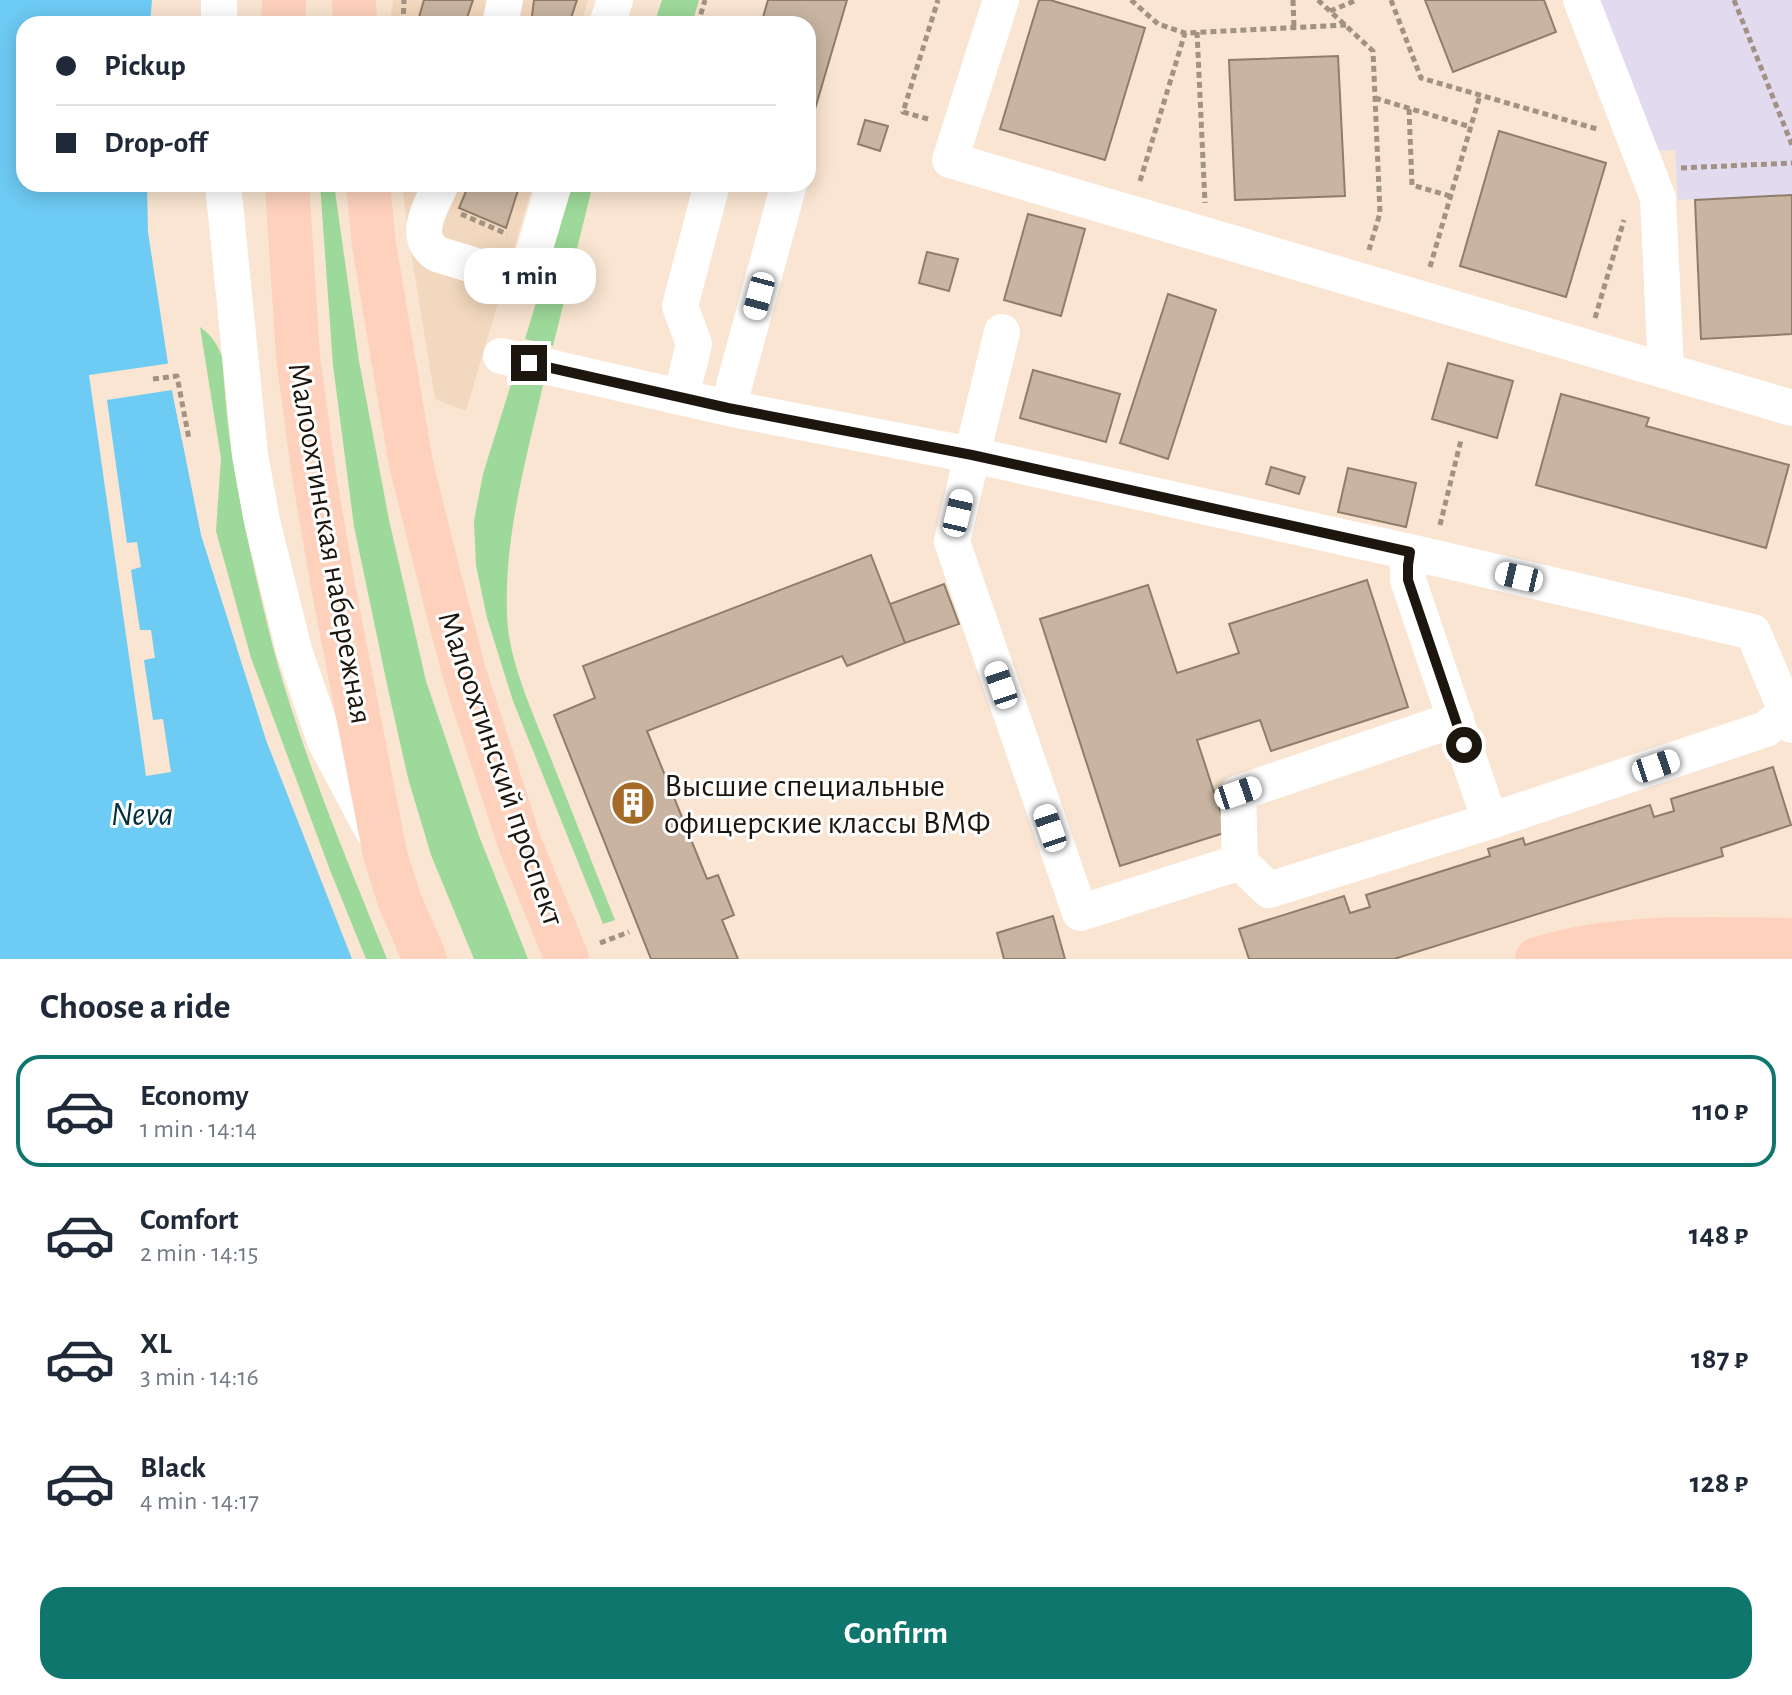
<!DOCTYPE html>
<html lang="en">
<head>
<meta charset="utf-8">
<style>
	body { margin:0; font-family:"Alegreya Sans",sans-serif; background:#f6f6f7; color:#1f2937; height:100vh; display:flex; flex-direction:column; font-size:30px; white-space:nowrap }
	* { box-sizing:border-box; margin:0 }
	p { font-size:26px; color:#747a83 }
	.icon { flex:none; width:44px; height:44px; fill:none; stroke:currentColor; stroke-width:2; stroke-linecap:round; stroke-linejoin:round }
	.map { position:relative; height:959px; overflow:hidden }
	.drawer { display:flex; flex-direction:column; background:#fff; flex:1 }
	.drawer>* { flex:none }
	.guide { position:absolute; left:16px; top:16px; width:800px; height:176px; border-radius:24px; box-shadow:0 4px 20px #0003; display:grid; align-content:center; height:176px; padding:0 40px; background:#fff }
	.end { position:absolute; width:36px; height:36px; margin:-18px; border:10px solid #1d160f; background:#fff; box-shadow:0 0 0 4px #fff }
	.from { border-radius:50% }
	.bubble { position:absolute; height:56px; border-radius:24px; background:#fff; box-shadow:0 4px 20px #0003; font-size:26px; font-weight:600; line-height:56px; text-align:center }
	.car { position:absolute; width:24px; height:48px; margin:-24px -12px; border-radius:10px; box-shadow:0 0 6px 2px #0007; background:linear-gradient(#fff 24%,#345 0 40%,#fff 0 76%,#345 0 86%,#fff 0) }
	.guide b { display:flex; align-items:center; gap:28px; height:76px; font-size:30px }
	.guide b+b { border-top:2px solid #e0e1e3 }
	.guide i { width:20px; height:20px; background:#1f2937 }
	ul { padding:0; list-style:none }
	li { display:flex; align-items:center; gap:24px; height:112px; margin:0 16px 12px; padding:0 24px; border:4px solid transparent; border-radius:24px }
	li div { flex:1 }
	li b { display:block; font-size:30px }
	li em { font-style:normal; font-weight:600 }
	li.selected { border-color:#0f766e }
	li>.icon { width:72px; height:72px; stroke-width:1.5 }
	h2 { padding:0 40px; font-size:36px; line-height:96px }
	.cta { display:flex; gap:16px; margin-top:auto; padding:16px 40px }
	.cta a { flex:1; height:92px; border-radius:24px; background:#0f766e; color:#fff; font-size:32px; font-weight:600; line-height:92px; text-align:center }
	.map>svg:first-child { display:block }
</style>
</head>
<body>
<div class="map">
<svg width="1792" height="959" viewBox="0 0 1792 959">
	<rect width="100%" height="100%" fill="#f9e5d1"/>
	<path fill="#f2d8be" d="M393,0H588L581,24H390Z
		M402,184H533L466,411L435,399L408,233Z"/>
	<path fill="#e2dbf0" d="M1597,0H1792V195L1678,200L1675,150L1656,151Z"/>
	<path fill="#9dd99a" d="M662,0H699L692,24H654Z
		M320,184H334L359,361L389,520L426,681L479,836L528,959H474L431,855L408,778L388,689L354,526L333,365Z
		M572,184H593L553,346L525,339Z
		M200,327C212,336 217,343 222,357C225,392 227,426 233,460C243,524 258,588 274,651C303,756 346,858 387,959H366L330,870L251,658L216,531L221,458Z
		M513,378L543,385C526,460 504,537 507,614C508,659 531,708 547,749C570,806 592,863 615,920L603,924L513,701L487,618L476,565L474,521L483,474Z"/>
	<path fill="#6ecbf4" d="M0,0H152L150,24H24V184H147L148,232L172,390L201,535L266,740L352,959H0Z"/>
	<path fill="#f9e5d1" d="M172,363L186,439L182,440L172,390L107,400L127,543L137,542L141,567L131,570L140,630H151L155,658L144,660L153,720L163,719L171,772L146,776L89,375Z"/>
	<path fill="#c8b4a1" stroke="#8f7d6a" stroke-width="2" d="M424,0H473L467,18L484,24H417Z
		M534,0H577L569,24H531Z
		M768,0H847L808,133V24H761Z
		M1039,0H1050L1145,28L1105,160L1000,129Z
		M1425,0H1544L1556,32L1453,72Z
		M1338,56L1345,196L1235,200L1229,60Z
		M865,120L888,126L880,151L858,144Z
		M1499,131L1606,163L1566,297L1460,266Z
		M469,184H520L506,228L459,208Z
		M1792,195V334L1701,339L1695,200Z
		M1028,214L1085,229L1061,316L1004,300Z
		M927,252L958,259L949,291L919,283Z
		M1168,294L1216,310L1168,459L1120,443Z
		M1448,363L1513,381L1497,438L1432,419Z
		M1033,370L1120,394L1106,442L1020,418Z
		M1561,394L1649,418L1646,426L1789,465L1766,548L1536,485Z
		M1271,467L1305,477L1299,494L1266,484Z
		M1348,468L1416,483L1406,527L1338,512Z
		M871,555L905,643L847,666L842,656L647,731L707,879L718,875L734,915L722,920L738,959H651L554,715L595,698L583,666Z
		M1367,580L1408,707L1271,751L1260,720L1197,740L1227,832L1120,866L1040,619L1148,585L1177,673L1239,653L1229,624Z
		M944,584L959,624L905,643L890,604Z
		M1773,767L1791,825L1721,848L1723,856L1394,959H1249L1239,929L1344,896L1350,913L1370,907L1366,895L1490,856L1488,849L1523,838L1525,845L1650,805L1654,817L1674,811L1671,799Z
		M1053,916L1065,959H1004L997,933Z"/>
	<g fill="none" stroke-linecap="round" stroke-linejoin="round">
		<path stroke="#a19283" stroke-width="5" stroke-dasharray="6 4" stroke-linecap="butt" d="M1131,0L1158,24L1185,33L1346,25
			M1293,0L1294,28
			M1318,0L1373,51L1380,213L1369,250
			M1391,0L1421,78L1597,129
			M1734,0L1792,145
			M1330,11L1357,0
			M403,24L404,0
			M698,24L705,0
			M1197,32L1205,203
			M1375,98L1471,127
			M1409,109L1412,185L1450,196
			M928,119L903,112L938,0
			M1681,168L1792,163
			M1140,181L1185,33
			M461,214L507,234
			M1430,267L1480,95
			M1595,318L1624,220
			M153,379L177,376L189,439
			M1440,525L1461,440
			M600,943L629,932"/>
		<path stroke="#fff" stroke-width="36" d="M1001,0L950,160L1792,408
			M1581,0L1658,198L1666,371
			M219,24V0
			M500,24L505,0
			M607,24L615,0
			M223,184L250,455L262,521L294,650L325,741L373,831
			M441,184C431,206 411,236 437,254L525,281L554,184
			M501,356L728,408L972,455L1002,332
			M681,397L694,344L680,306L712,184
			M728,408L789,184
			M1410,552L1753,632L1792,725
			M1490,821L1408,580V565L1410,552L972,455L952,542L1080,913L1240,862L1269,890L1490,821L1766,729L1792,707
			M1240,862L1238,793L1456,719"/>
		<path stroke="#fdd1bc" stroke-width="44" d="M354,0L355,24
			M283,24L284,0
			M287,184L298,357L314,475L333,586L385,854L399,899L425,959
			M368,184L374,245L411,464L439,576L464,672L520,844L567,959
			M1537,959C1619,934 1707,939 1792,940"/>
	</g>
	<g fill="none" stroke-linecap="round" stroke-linejoin="round">
		<path stroke="#1d160f" stroke-width="10" d="M529,363L728,408L972,455L1410,552L1408,565V580L1464,745"/>
	</g>
	<defs>
		<g id="building-disc" transform="scale(2.3)"><circle r="9.5" fill="#a36a28" stroke="#fff"/><path d="M-4-6H4V6H1V3H-1V6H-4ZM-2.5-4.3h1.7v1.8h-1.7ZM.8-4.3h1.7v1.8H.8ZM-2.5-1h1.7V.8h-1.7ZM.8-1h1.7V.8H.8Z" fill="#fff"/></g>
	</defs>
	<g fill-rule="evenodd">
		<use href="#building-disc" x="633" y="803"/>
	</g>
	<g text-anchor="middle" stroke-width="6" stroke-linejoin="round" paint-order="stroke">
		<g font-size="32" fill="#1d160f" stroke="#fff">
			<text transform="translate(331 543) rotate(80)" y="11">Малоохтинская набережная</text>
			<text transform="translate(502 768) rotate(71)" y="11">Малоохтинский проспект</text>
		</g>
		<g font-size="32" fill="#1d160f" stroke="#fff" text-anchor="start">
			<text x="664" y="796">Высшие специальные<tspan x="664" dy="37">офицерские классы ВМФ</tspan></text>
		</g>
		<g font-size="34" font-style="italic" fill="#033041" stroke="#fff">
			<text x="142" y="825">Neva</text>
		</g>
	</g>
</svg>
<i class="end from" style="left:1464px;top:745px"></i>
<i class="end" style="left:529px;top:363px"></i>
<div class="bubble" style="left:464px;top:248px;width:132px">1 min</div>
<i class="car" style="left:759px;top:296px;rotate:195deg"></i>
<i class="car" style="left:958px;top:513px;rotate:13deg"></i>
<i class="car" style="left:1519px;top:577px;rotate:283deg"></i>
<i class="car" style="left:1001px;top:685px;rotate:341deg"></i>
<i class="car" style="left:1656px;top:766px;rotate:71deg"></i>
<i class="car" style="left:1238px;top:793px;rotate:71deg"></i>
<i class="car" style="left:1050px;top:828px;rotate:341deg"></i>
<div class="guide">
<b><i class="from"></i>Pickup</b>
<b><i></i>Drop-off</b>
</div>
</div>
<section class="drawer">
<h2>Choose a ride</h2>
<ul>
<li class="selected"><svg class="icon" aria-label="car" viewBox="0 0 24 24"><path d="M5 17H2v-5l4-1 3-4h7l3 4 3 1v5h-3M9 17h6M6 11h13"/><circle cx="7" cy="17" r="2"/><circle cx="17" cy="17" r="2"/></svg><div><b>Economy</b><p>1 min · 14:14</p></div><em>110 ₽</em></li>
<li><svg class="icon" aria-label="car" viewBox="0 0 24 24"><path d="M5 17H2v-5l4-1 3-4h7l3 4 3 1v5h-3M9 17h6M6 11h13"/><circle cx="7" cy="17" r="2"/><circle cx="17" cy="17" r="2"/></svg><div><b>Comfort</b><p>2 min · 14:15</p></div><em>148 ₽</em></li>
<li><svg class="icon" aria-label="car" viewBox="0 0 24 24"><path d="M5 17H2v-5l4-1 3-4h7l3 4 3 1v5h-3M9 17h6M6 11h13"/><circle cx="7" cy="17" r="2"/><circle cx="17" cy="17" r="2"/></svg><div><b>XL</b><p>3 min · 14:16</p></div><em>187 ₽</em></li>
<li><svg class="icon" aria-label="car" viewBox="0 0 24 24"><path d="M5 17H2v-5l4-1 3-4h7l3 4 3 1v5h-3M9 17h6M6 11h13"/><circle cx="7" cy="17" r="2"/><circle cx="17" cy="17" r="2"/></svg><div><b>Black</b><p>4 min · 14:17</p></div><em>128 ₽</em></li>
</ul>
<div class="cta"><a>Confirm</a></div>
</section>
</body>
</html>
